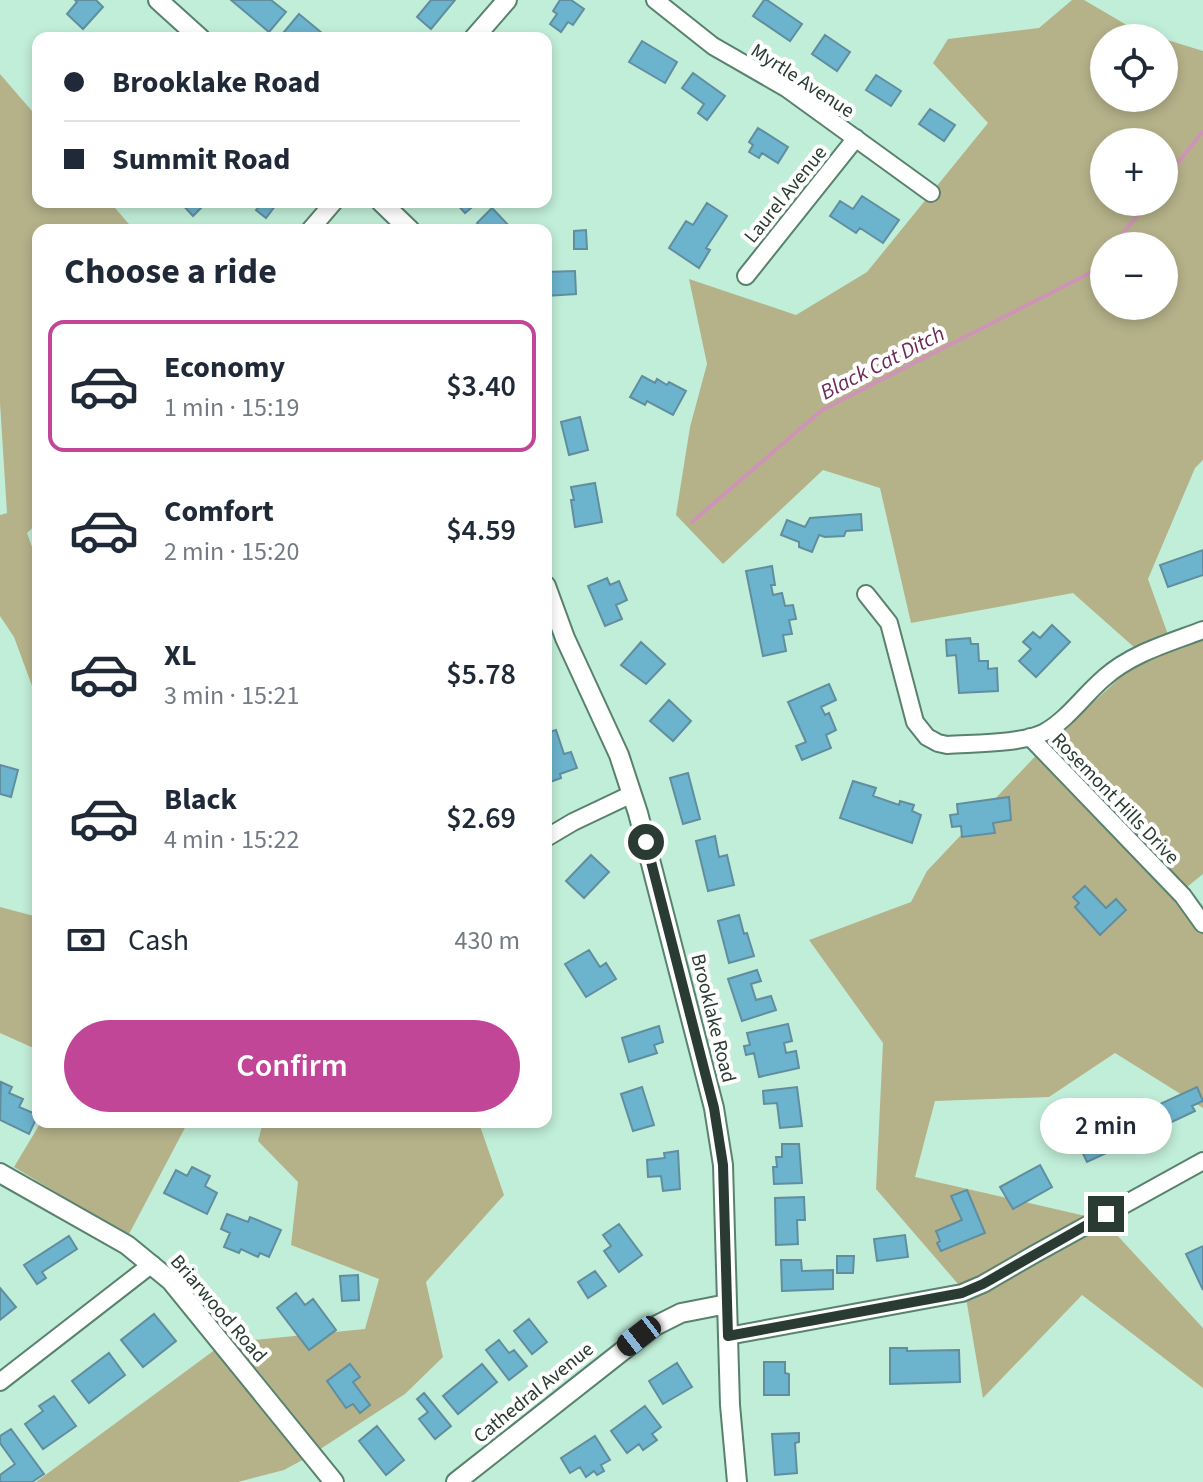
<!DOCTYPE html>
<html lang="en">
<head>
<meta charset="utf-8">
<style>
	body { margin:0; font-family:"Source Sans 3",sans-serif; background:#f6f6f7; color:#1f2937; height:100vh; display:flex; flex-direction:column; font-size:30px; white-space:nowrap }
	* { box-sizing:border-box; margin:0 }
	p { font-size:26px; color:#747a83 }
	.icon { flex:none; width:44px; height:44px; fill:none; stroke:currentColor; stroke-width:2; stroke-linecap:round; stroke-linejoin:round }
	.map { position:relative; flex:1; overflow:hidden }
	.panel { position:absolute; left:32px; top:224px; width:520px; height:904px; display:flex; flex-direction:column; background:#fff; border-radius:16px; box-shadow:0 4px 12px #0003 }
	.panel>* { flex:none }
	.banner { position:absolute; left:32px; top:32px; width:520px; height:176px; border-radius:16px; box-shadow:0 4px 12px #0003; display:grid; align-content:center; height:176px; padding:0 32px; background:#fff }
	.buttons { position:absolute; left:1090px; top:24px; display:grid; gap:16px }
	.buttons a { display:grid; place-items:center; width:88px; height:88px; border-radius:50%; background:#fff; box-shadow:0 4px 12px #0003; font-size:40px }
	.end { position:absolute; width:36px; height:36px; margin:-18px; border:10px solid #293b32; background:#fff; box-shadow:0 0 0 4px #fff }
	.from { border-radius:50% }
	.bubble { position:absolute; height:56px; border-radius:28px; background:#fff; box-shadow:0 4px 12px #0003; font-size:26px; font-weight:600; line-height:56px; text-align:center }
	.car { position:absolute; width:24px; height:48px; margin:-24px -12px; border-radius:10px; box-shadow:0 0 6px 2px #0007; background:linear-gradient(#222 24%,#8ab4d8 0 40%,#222 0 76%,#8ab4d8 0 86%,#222 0) }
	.banner b { display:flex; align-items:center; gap:28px; height:76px; font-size:30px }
	.banner b+b { border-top:2px solid #e0e1e3 }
	.banner i { width:20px; height:20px; background:#1f2937 }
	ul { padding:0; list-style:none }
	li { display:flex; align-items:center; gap:24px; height:132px; margin:0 16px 12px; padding:0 16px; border:4px solid transparent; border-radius:16px }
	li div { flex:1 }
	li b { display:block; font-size:30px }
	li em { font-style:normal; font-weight:600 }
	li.on { border-color:#c14698 }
	li>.icon { width:72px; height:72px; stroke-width:1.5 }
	h2 { padding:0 32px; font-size:36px; line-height:96px }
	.pay { display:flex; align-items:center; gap:20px; height:88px; padding:0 32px; font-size:30px }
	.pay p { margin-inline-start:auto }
	.button { display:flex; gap:16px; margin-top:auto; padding:16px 32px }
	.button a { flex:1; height:92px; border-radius:48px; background:#c14698; color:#fff; font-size:32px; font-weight:600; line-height:92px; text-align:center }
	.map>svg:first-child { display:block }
</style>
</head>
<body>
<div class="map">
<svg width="1203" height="1482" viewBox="0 0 1203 1482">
	<rect width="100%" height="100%" fill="#c1eed8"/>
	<path fill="#b5b28a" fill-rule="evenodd" d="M1072,0H1084L1137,31L1161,38H1104V98H1164V39L1203,51V460L1195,468L1148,579L1171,643L1203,629V874L1182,891L1203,932V1108L1115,1053L1049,1097L935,1101L915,1177L1103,1220L1203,1328V1388L1082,1295L983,1398L965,1292L876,1189L883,1043L809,940L911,902L927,871L1044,747L1144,656L1073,593L911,623L880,488L823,470L723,564L676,515L690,427L707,364L689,279L796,315L867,272L988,123L933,63L948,39L1039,28ZM1104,142H1164V202H1104ZM1104,246H1164V306H1104Z
		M0,74L38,118V202H110L134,230H38V523L27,533L38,564V702L14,637L0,616V515L7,513L0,403Z
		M0,907L38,917V1050L0,1033Z
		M41,1122H188L128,1236L14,1167Z
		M263,1122H476L480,1126L504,1195L426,1282L443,1357L405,1394L308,1457L284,1470L238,1482H36L224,1343L365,1329L379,1279L291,1245L298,1182L258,1141Z"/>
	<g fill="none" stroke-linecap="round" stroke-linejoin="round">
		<path stroke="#ce94b6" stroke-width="4" d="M1164,181L1203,131
			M1113,246L1148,202
			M692,522L822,410L1094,271L1104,258"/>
	</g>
	<path fill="#6cb3cd" stroke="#618e9f" stroke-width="2" d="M75,0H96L103,7L83,29L67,14L77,2Z
		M231,0H271L286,12L269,32Z
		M431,0H455L431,29L417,17Z
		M560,0H571L584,9L573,25L568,22L561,32L550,24L557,14L553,11Z
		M764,0H767L802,24L790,41L753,16Z
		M299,14L328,38H290L284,32Z
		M825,35L850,52L837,71L812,54Z
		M642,41L677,62L665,83L629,62Z
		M693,73L725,96L707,120L698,113L704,104L682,88Z
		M876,75L901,91L891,106L866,90Z
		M930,109L955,125L944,141L919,124Z
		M758,128L788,147L778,163L762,153L759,158L749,152L753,145L749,142Z
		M862,196L899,220L883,243L860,228L856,233L830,216L840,201L853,209Z
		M180,202H207L193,216Z
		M263,202H278L266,218L256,210Z
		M455,202H476L477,203L465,213Z
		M707,203L727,216L706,248L710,250L699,268L669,248L686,221L693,225Z
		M492,208L513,230H484L477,223Z
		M586,230L587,249H574V231Z
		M575,271L576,294L546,296V272Z
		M642,376L655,383L657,379L667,385L669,382L686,391L673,415L647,401L645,405L630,397Z
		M580,417L588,450L569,455L561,422Z
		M595,483L602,522L575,527L571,500H574L571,487Z
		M861,514L862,530L846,531L844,536L825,537L819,535L812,552L799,547V542L781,535L787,520L805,527L810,518Z
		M1203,550V575L1168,587L1160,565Z
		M772,566L775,585H771L773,595L782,593L785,606L793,605L796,619L789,620L792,634L783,635L786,651L763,656L746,571Z
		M607,578L610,585L619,581L627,600L616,605L622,619L605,626L588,586Z
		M1052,625L1070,642L1036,677L1019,661L1031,649L1023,642L1033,632L1040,638Z
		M970,638L971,644H978L979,661H988V669L997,668L998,691L959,693L956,655L947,656L946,640Z
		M641,642L665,664L646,684L621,665Z
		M829,684L836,700L821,707L825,715L829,713L836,730L826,735L831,748L802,760L796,746L806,742L788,702Z
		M669,700L691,721L673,741L650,721Z
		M556,730L564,754L571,752L577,768L560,774L561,778L550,782L546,771V733Z
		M0,765L18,770L11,797L0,794Z
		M688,773L700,819L683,824L670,778Z
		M853,781L876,788L873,796L899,805L900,801L914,805L912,811L921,815L912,843L840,818Z
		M1009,797L1011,820L993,823L995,833L962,837L961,826L952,827L950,815L958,814L957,804Z
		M715,836L719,857L727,855L734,885L708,891L696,841Z
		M591,855L609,872L584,898L566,881Z
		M1085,886L1106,908L1116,899L1126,910L1100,935L1075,907L1079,903L1073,897Z
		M739,915L744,934L747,933L754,956L729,963L718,921Z
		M589,950L600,967L606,963L616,979L586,997L565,964Z
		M757,970L761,981L751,984L756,1000L771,996L776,1010L742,1021L728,979Z
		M788,1024L792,1041L784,1043L786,1053L796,1051L799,1068L759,1077L754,1053L746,1055L744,1046L750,1045L747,1033Z
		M659,1026L663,1042L654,1045L657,1053L629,1062L622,1038Z
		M1,1082L12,1087L9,1093L23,1099L19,1107L38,1115L29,1134L0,1120Z
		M642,1087L654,1125L633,1131L621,1094Z
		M797,1087L802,1126L780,1128L777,1103L764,1104L763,1091Z
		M1197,1087L1203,1101L1192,1106L1195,1111L1157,1129L1147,1110Z
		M1119,1124L1128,1143L1087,1162L1078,1143Z
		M782,1144H799L802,1183L774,1184L773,1167H777L776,1157H782Z
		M678,1151L680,1189L663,1191L661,1176L648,1177L647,1160L665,1158L664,1153Z
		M1040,1165L1052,1187L1013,1209L1000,1187Z
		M192,1167L210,1176L205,1186L217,1193L207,1214L164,1193L176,1170L187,1176Z
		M967,1190L985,1233L941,1251L937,1243L940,1241L936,1231L962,1220L951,1196Z
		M804,1197L805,1220H797L798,1244L776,1245L775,1198Z
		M227,1214L248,1222L250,1217L281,1230L269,1257L260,1253L258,1257L241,1249L239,1253L224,1247L230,1233L221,1229Z
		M619,1224L642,1255L619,1272L604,1251L611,1246L603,1235Z
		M905,1235L908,1257L877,1261L874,1239Z
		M69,1236L77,1249L42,1272L46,1278L37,1284L24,1265Z
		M1203,1246V1290L1186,1254Z
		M837,1256H854L853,1273H837Z
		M781,1260H801L802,1271L833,1270V1289L782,1291Z
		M595,1271L606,1286L588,1298L578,1282Z
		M358,1275L359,1300L342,1301L340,1276Z
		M0,1288L16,1307L0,1320Z
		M296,1293L305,1305L313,1299L336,1330L309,1350L277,1308Z
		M154,1314L176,1341L143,1367L121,1340Z
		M529,1319L547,1342L532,1354L514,1331Z
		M499,1340L509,1353L514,1350L527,1366L509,1380L486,1350Z
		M890,1348H907V1351L959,1350L960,1382L890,1384Z
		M109,1353L125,1375L89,1403L72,1381Z
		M764,1362H785V1373L789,1374V1395H764Z
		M677,1363L692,1387L663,1404L649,1381Z
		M350,1364L360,1377L353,1382L370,1405L360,1413L353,1404L346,1408L327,1381Z
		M482,1364L497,1382L458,1414L443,1396Z
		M424,1393L451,1426L435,1439L419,1419L428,1412L417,1399Z
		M54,1396L76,1426L43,1449L25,1424L43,1411L39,1406Z
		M645,1406L661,1427L652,1434L657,1440L643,1450L639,1444L627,1453L611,1431Z
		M377,1426L404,1460L386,1475L359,1441Z
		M11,1429L44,1474L32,1482H0V1475L15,1464L0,1443V1436Z
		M799,1433V1442L795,1443L797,1473L775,1475L772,1434Z
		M595,1436L610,1460L601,1465L604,1471L597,1475L594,1471L586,1477L580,1467L570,1473L561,1458Z"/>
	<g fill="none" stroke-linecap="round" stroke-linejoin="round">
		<g stroke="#59826e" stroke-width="20">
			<path id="minor" d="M655,0L713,46L786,88L931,193
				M310,230L334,202
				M746,276L856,138
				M866,594L889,623L915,722L927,737L938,743L947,745C974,743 1022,744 1045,732C1068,719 1084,695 1104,678C1132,653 1169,643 1203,630
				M1030,737L1183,896L1203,924
				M546,838L573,822L632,794
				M728,1336L962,1293L983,1284L1033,1255L1203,1161
				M0,1382L152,1264"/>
		</g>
		<g stroke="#59826e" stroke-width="22">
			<path id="tertiary" d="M158,0L200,38
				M474,38L507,0
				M381,202L410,230
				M546,586L565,638L619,755L638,813L714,1108L723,1165L730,1405L737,1482
				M0,1173L127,1245L171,1281L334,1482
				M456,1482L653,1327L681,1313L727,1304"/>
		</g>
		<use href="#minor" stroke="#fff" stroke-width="16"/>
		<use href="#tertiary" stroke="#fff" stroke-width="18"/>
	</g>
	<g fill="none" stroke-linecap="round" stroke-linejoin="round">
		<path stroke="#293b32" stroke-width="10" d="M646,842L714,1108L723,1165L728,1336L962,1293L983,1284L1106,1214"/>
	</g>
	<g text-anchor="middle" stroke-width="8" stroke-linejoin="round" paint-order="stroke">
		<g font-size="20" fill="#293b32" stroke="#fff">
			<text transform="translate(803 80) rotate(33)" y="7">Myrtle Avenue</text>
			<text transform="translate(785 194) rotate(-51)" y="7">Laurel Avenue</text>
			<text transform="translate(1116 798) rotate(46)" y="7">Rosemont Hills Drive</text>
			<text transform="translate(714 1018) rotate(76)" y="7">Brooklake Road</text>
			<text transform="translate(219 1308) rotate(49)" y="7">Briarwood Road</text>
			<text transform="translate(533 1392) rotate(-39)" y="7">Cathedral Avenue</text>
		</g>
		<g font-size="22" font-style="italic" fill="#6d2955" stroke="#fff">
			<text transform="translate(882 362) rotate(-27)" y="8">Black Cat Ditch</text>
		</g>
	</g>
</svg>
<div class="buttons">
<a><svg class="icon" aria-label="locate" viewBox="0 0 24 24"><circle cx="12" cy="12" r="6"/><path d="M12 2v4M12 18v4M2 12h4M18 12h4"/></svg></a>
<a>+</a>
<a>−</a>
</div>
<i class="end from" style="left:646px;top:842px"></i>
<i class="end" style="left:1106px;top:1214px"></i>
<div class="bubble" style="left:1040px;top:1098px;width:132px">2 min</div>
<i class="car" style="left:639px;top:1336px;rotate:232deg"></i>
<div class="banner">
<b><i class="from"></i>Brooklake Road</b>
<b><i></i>Summit Road</b>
</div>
<section class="panel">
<h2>Choose a ride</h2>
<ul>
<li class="on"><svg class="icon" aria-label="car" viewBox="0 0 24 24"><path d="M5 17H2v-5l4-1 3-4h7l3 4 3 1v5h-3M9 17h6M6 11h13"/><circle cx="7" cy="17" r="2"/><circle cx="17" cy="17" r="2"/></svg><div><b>Economy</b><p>1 min · 15:19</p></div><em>$3.40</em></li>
<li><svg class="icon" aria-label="car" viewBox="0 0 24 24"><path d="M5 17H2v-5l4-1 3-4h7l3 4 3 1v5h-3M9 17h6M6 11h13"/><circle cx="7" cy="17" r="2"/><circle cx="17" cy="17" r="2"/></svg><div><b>Comfort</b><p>2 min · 15:20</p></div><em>$4.59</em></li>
<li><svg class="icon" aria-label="car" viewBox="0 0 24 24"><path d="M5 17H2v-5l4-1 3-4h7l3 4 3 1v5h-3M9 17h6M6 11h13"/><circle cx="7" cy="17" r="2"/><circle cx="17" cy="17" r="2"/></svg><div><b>XL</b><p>3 min · 15:21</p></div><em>$5.78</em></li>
<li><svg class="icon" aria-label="car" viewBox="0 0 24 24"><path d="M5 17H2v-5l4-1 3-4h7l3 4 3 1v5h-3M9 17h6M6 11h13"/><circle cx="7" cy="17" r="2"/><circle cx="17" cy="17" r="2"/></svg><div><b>Black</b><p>4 min · 15:22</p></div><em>$2.69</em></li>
</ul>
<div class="pay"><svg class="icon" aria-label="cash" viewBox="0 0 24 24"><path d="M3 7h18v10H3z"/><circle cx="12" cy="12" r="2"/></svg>Cash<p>430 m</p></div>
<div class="button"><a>Confirm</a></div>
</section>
</div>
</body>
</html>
